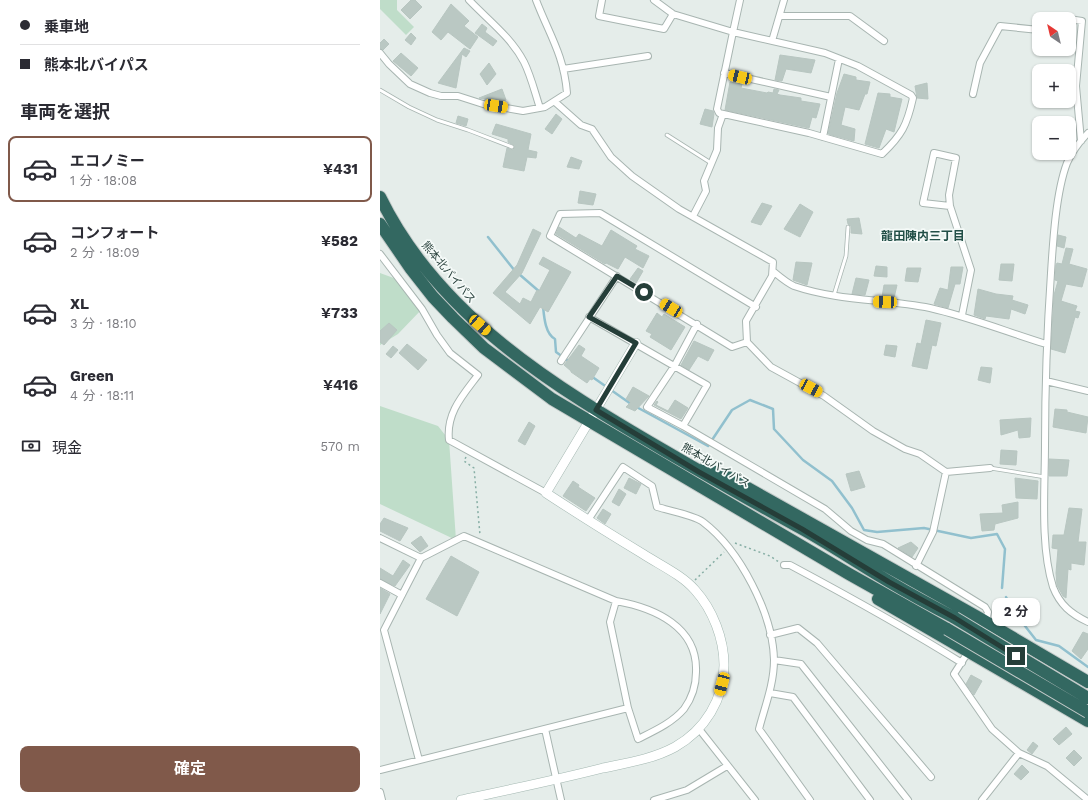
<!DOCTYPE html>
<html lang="ja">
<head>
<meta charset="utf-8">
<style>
	body { margin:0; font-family:"Work Sans","Noto Sans JP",sans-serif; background:#f7f7f7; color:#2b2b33; height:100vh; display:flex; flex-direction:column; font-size:15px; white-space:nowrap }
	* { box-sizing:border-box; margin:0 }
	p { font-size:13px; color:#7c7c81 }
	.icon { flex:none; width:22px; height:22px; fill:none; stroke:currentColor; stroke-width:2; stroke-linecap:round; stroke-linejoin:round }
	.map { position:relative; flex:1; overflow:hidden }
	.drawer { display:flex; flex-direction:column; background:#fff; width:380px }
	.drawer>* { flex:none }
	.hud { display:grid; align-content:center; height:88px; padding:0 20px; background:#fff }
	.needle { width:26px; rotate:325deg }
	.buttons { position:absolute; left:652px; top:12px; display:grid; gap:8px }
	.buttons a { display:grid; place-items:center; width:44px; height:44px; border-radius:8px; background:#fff; box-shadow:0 1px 3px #0004; font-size:20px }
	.end { position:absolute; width:18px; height:18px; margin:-9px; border:5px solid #253e39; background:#fff; box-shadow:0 0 0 2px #fff }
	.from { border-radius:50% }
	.bubble { position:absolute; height:28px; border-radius:8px; background:#fff; box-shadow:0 1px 3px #0004; font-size:13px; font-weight:700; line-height:28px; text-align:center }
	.car { position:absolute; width:12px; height:24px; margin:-12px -6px; border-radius:5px; box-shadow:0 0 3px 1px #0007; background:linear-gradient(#f5c518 24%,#345 0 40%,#f5c518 0 76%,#345 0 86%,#f5c518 0) }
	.hud b { display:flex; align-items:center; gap:14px; height:38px; font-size:15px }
	.hud b+b { border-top:1px solid #e1e1e2 }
	.hud i { width:10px; height:10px; background:#2b2b33 }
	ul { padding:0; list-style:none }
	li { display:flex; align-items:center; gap:12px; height:66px; margin:0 8px 6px; padding:0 12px; border:2px solid transparent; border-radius:8px }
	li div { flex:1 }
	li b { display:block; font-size:15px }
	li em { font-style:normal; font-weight:700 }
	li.current { border-color:#80594a }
	li>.icon { width:36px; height:36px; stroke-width:1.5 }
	h2 { padding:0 20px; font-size:18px; line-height:48px }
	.pay { display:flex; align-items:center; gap:10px; height:44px; padding:0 20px; font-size:15px }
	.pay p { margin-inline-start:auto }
	.primary-button { display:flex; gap:8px; margin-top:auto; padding:8px 20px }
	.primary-button a { flex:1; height:46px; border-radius:8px; background:#80594a; color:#fff; font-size:16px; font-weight:700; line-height:46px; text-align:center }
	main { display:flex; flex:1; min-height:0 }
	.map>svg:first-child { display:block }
</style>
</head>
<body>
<main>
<section class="drawer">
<div class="hud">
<b><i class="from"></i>乗車地</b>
<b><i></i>熊本北バイパス</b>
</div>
<h2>車両を選択</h2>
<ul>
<li class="current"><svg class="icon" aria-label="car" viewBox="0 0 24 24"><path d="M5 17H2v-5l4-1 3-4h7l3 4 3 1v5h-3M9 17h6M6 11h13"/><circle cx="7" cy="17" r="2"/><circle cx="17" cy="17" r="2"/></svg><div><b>エコノミー</b><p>1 分 · 18:08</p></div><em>¥431</em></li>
<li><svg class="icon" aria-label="car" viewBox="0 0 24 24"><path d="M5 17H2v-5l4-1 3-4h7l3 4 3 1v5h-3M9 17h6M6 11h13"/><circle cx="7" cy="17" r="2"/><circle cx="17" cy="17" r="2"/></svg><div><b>コンフォート</b><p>2 分 · 18:09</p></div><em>¥582</em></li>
<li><svg class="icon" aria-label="car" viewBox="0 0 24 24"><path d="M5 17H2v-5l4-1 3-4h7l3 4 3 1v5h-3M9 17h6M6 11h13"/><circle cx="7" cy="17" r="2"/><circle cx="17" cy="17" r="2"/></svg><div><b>XL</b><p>3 分 · 18:10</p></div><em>¥733</em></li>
<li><svg class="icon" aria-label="car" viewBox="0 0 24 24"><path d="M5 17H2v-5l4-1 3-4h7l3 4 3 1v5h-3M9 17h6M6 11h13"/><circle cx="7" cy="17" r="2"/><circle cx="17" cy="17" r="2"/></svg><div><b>Green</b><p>4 分 · 18:11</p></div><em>¥416</em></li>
</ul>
<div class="pay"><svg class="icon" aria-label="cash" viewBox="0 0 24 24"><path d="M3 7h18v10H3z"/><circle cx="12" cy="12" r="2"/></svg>現金<p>570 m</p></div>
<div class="primary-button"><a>確定</a></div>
</section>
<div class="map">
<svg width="708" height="800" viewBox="0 0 708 800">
	<rect width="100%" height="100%" fill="#e5edea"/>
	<path fill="#bfddc9" d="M0,0H17V10L34,27L26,35L0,9Z
		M0,273L19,280L42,309L18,334L0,345Z
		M0,406L58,426L69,440L76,540L0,504Z"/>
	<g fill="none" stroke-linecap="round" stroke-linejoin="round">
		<path stroke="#91c0ce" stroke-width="2.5" d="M108,237L135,271
			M139,274L161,293
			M163,306C164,316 165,334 175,339L176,352L190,362
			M211,376L251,404L328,446L352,410L370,400L393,409L394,429L423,460L452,481L472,508L484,530L497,532L544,528L591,538L617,534L625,549L622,588
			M626,597L634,612L656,640L679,646L708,667"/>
	</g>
	<path fill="#bac8c3" stroke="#b8c6c1" d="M31,0H35L42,7L30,19L21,10Z
		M71,4L89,21L84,26L98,37L90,49L68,32L61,40L52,32Z
		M102,24L107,28L105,32L117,41L113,46L95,33Z
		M31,33L36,38L31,45L25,40Z
		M4,39L9,44L3,50L0,49V43Z
		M84,48L90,51L86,57L82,54L76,88L58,83Z
		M21,53L38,68L31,76L13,61Z
		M400,55L435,60L431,73L406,69L402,81L395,80Z
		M109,63L116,74L107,85L100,74Z
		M464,74L476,77V80L490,82L487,94H485L479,110L465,107L461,125L475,129L474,141L448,134L457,93Z
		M350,82L362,84L361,88L387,93L388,92L393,93L394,89L399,90L397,94L400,95L421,98V101L440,104L436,118L432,117L429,128L345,110Z
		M547,83L548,99L537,98L535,86Z
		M122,89L126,100L120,102L99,98Z
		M498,93L510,94V97L522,99L514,132L506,129L499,148L485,144Z
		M325,109L333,111L334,114L332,127L320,124Z
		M176,114L182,119L172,134L165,129Z
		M78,116L88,119L86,126L76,123Z
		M116,124L151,134L148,150L157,152L156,158L147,157L144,171L123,167L127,148L133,150L135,146L128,142V139L112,134Z
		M191,157L202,161L199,169L187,167Z
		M200,191L216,194L213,205L198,203Z
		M382,203L392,206L381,225L371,222Z
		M420,204L433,212L420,237L404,229Z
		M479,218L482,234L471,233V226L468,224L467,219Z
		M179,227L196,238L199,234L222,246L231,230L257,246L255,249L269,256L263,268L245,257L238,269L226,263L225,264L176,234Z
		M153,229L161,233L142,273L125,292L140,304L143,298L151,302L157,290L159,291L170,270L159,264L163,257L191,272L168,312L160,307L150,324L113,293L137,265Z
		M678,235L686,237L684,248L677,246Z
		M686,248L693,249L689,264L707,269L702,287L686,284L681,301L697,306L695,311L700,312L698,318L695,317L685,353L671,349L674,295L678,281L675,280L676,265L677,263L682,264Z
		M416,262L432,263L427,285L413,280Z
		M621,264H634L632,281L619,280Z
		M496,266L507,267V277L494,276Z
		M571,267H583L580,284H575L568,308L554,304L560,288L568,290Z
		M258,268L263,271L256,283L250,279Z
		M527,268H541L538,282L525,281Z
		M476,278L489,280L485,295L472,294Z
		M504,285H517L514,298L502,297Z
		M598,289L616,294L633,296L632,300L648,305L645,314L631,309L629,319L606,316L605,319L594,315Z
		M277,313L282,317L284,314L305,327L291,350L270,337L272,334L266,331Z
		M546,320L561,323L556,346L552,345L547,369L532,366L537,343L541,344Z
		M9,323L17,330L4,345L0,342V331Z
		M314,341L334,350L328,361L318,356L309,370L301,365Z
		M27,344L47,360L38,370L19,353Z
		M199,345L205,349L201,356L219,368L212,380L210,379L207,383L191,372V371L184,365Z
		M506,345L517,346L515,357L504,355Z
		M13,346L18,350L11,358L6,354Z
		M601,367L612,368L610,383L598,380Z
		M253,387L269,396L255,411L246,407L251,402L246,399Z
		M295,400L308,408L301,419L274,405L277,401L278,402L276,405L288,411Z
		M675,409L687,410V412L708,417L706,433L673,427Z
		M651,418L650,437L639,438L638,430L621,435L620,420Z
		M149,422L155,426L145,445L138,441Z
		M621,450L637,451L636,465L620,464Z
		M669,459L689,460L687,476H669Z
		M479,471L485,487L471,491L466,474Z
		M249,478L261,484L256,494L244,488Z
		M635,478L658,481L657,499L636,498Z
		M193,481L199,485L198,487L215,498L206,511L183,496Z
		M239,489L246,494L239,506L232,502Z
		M638,502V518L615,524L614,530L602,531L600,514L623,513L622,505Z
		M689,508L702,509L698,542H706L704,565L691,563V570L688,569L686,598L683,596L677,585L676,573L678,549L672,548L673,535H684Z
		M223,509L231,514L225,524L217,518Z
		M4,518L28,528L20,541L0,531V524Z
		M41,536L48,546L40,552L31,543Z
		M531,542L538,548L532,557L518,548Z
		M71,556L99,572L77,616L46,599Z
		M23,560L30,565L15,586L0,579V568L13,576Z
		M0,588L10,594L0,614Z
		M703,632L708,634V649L701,659L692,651Z
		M591,675L602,681L594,695L586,684Z
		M686,727L692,734L679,745L673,739Z
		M653,742L658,746L652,754L647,750Z
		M694,750L702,758L694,766L686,758Z
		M642,765L649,772L641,780L634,774Z"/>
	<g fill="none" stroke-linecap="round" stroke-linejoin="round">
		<g stroke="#a8b5b1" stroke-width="4.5">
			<path id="lane" d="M0,90L29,107L57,120L88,130L132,147
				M287,135L331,163
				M454,295L466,256L468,227
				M610,468L665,477"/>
		</g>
		<g stroke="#a8b5b1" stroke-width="8">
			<path id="street" d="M89,0C108,20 131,37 144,62C151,76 155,93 160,108
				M222,0L219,16L284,29L293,14
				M274,0L293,14L353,32L360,0
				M400,16H470L504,41
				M689,19L702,21L696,86L701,141
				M353,32L445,53L478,66L531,95L533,98C527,125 522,135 502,154L429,133L339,113L337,109Z
				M392,41L404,0
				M0,53L9,64L30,84L50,93L61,96H78L103,104L143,111L165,107L187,93C184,55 169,34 156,0
				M183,69L268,56
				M344,73L451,97
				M593,94L600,63L620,26L659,30
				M175,102L201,125L212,129L231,157L252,176L299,209L393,262L392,276L366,321L367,342L391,367L444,396L493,431L525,449L540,454L566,472L610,468
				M708,133C700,141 692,152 687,163C676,192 673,241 671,273C667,331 665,388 665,445C665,488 660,546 673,587C680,605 691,614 708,622
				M443,137L459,59
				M570,206L543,203L554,153L576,158L569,195L570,206L591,270L582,315
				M313,216L326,191L324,181L337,150L338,128L343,114
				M0,254L42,309L57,335L70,353L98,375C83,395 66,413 69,440L166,493
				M394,272C400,277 407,283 414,286C458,301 505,299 550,308C590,317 627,332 666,344
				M209,317L327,385L303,426L267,407L295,365L317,324
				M367,342L352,347L170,236L180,214L220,213L376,307
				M181,361L237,276
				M666,381L708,391
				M303,426L445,509L471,531L487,540L503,544L605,607L608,612L606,622
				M208,520L243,467L272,486L277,507C288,510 316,516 323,522C360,550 393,614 394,660C394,684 385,706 379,729L430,800
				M0,538L41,558
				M404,565H410C468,596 526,628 582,663
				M536,566L553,532L566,472
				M0,583L22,595
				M601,632L574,674L612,729L639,753L667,766L708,800
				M390,635L418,628L437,643L551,777
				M394,660L421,664L528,800
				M390,693L413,697L490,800
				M165,729L181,800
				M319,729L375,800
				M39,760L4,630L41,558L84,536L236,601C275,608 318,627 316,672C316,686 312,698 304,709C292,723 274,731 258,739L248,708L230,622L236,601
				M0,770L248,708
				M0,792L2,800
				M274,800L307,790L347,766
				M602,800L639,753"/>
		</g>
		<g stroke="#a4b8b2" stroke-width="10">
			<path id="secondary" d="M81,800C128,790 176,780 223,768C247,763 273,759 295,747C325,730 344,699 344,665C344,639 333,610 315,590C302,575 280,565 263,554C230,534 198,514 166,493L256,343"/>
		</g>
		<g stroke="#c2c9c8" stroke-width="14">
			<path id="highway" d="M0,197C58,316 175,387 285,451C328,476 371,501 415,525C447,542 477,563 508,581C530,594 552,606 575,618
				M0,224L31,269L53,297L73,318L104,348L172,399L469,574L567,629
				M325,468L348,477L601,619L708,682
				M498,599L708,721"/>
		</g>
		<path stroke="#87aea5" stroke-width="1.5" stroke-dasharray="2 3" stroke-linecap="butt" d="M86,457L84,461L94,468L100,535
			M355,543L390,556L399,562
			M315,580L344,552"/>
		<use href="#lane" stroke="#fff" stroke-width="3"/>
		<use href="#street" stroke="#fff" stroke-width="6"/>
		<use href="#secondary" stroke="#fff" stroke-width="9"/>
		<use href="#highway" stroke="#336861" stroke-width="12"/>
		<g stroke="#c2c9c8" stroke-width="14" stroke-linecap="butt">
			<path id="highway-bridge" d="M575,618L708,698
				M567,629L708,712"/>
		</g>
		<use href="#highway-bridge" stroke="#336861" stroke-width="12"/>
	</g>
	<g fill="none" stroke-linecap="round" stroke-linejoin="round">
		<path stroke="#253e39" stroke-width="5" d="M264,292L237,276L209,317L256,343L216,410L319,472L422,529L509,582L575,618L636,656"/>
	</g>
	<g text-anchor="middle" stroke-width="3.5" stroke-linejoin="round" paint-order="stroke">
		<g font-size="11" fill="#253e39" stroke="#f5faf8">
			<text transform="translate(69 272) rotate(50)" y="4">熊本北バイパス</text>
			<text transform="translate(336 465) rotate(30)" y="4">熊本北バイパス</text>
		</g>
		<g font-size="12" font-weight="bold" fill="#224f47" stroke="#f5faf8">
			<text x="543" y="240">龍田陳内三丁目</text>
		</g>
	</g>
</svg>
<div class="buttons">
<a><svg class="needle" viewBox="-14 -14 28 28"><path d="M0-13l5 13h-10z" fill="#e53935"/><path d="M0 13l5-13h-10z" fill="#7c7c81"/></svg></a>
<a>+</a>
<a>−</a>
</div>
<i class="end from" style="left:264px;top:292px"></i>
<i class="end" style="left:636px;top:656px"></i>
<div class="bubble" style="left:612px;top:598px;width:48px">2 分</div>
<i class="car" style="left:360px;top:77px;rotate:283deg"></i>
<i class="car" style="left:116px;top:106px;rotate:99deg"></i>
<i class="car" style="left:505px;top:302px;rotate:272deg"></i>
<i class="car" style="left:291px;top:308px;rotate:301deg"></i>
<i class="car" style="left:100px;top:325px;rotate:131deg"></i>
<i class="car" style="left:431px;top:388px;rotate:118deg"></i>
<i class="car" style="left:342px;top:684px;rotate:195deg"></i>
</div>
</main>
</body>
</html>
